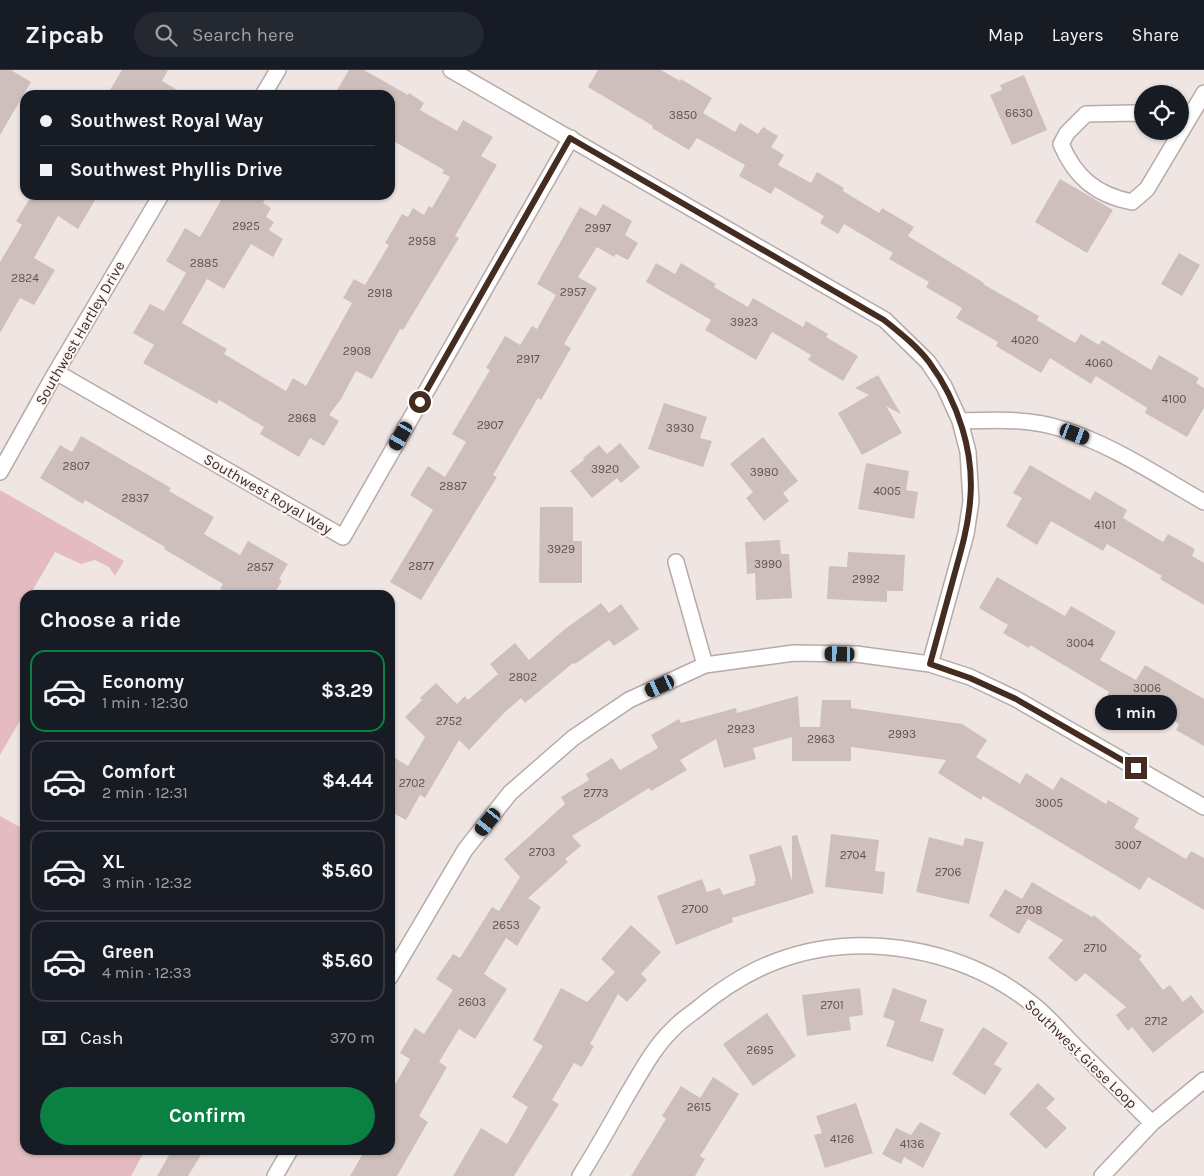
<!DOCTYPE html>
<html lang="en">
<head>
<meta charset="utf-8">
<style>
	body { margin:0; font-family:Karla,sans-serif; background:#242831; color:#f1f3f6; height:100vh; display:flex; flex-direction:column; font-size:19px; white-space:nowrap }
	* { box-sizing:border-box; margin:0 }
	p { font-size:16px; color:#9ea1a6 }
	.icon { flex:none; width:28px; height:28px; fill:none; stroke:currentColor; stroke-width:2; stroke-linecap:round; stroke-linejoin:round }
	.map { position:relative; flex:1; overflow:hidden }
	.side { position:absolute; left:20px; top:520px; width:375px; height:565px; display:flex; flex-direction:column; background:#171b24; border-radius:15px; box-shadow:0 1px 4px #0004 }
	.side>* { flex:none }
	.top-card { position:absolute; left:20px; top:20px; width:375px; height:110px; border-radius:15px; box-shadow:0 1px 4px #0004; display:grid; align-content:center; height:110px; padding:0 20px; background:#171b24 }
	.controls { position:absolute; left:1134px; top:15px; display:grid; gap:10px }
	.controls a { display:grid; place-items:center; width:55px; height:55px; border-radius:50%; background:#171b24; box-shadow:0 1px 4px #0004; font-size:25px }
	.end { position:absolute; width:22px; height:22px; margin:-11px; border:6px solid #442c21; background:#fff; box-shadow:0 0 0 2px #fff }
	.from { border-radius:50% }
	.bubble { position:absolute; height:35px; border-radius:18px; background:#171b24; box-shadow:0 1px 4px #0004; font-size:16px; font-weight:700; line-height:35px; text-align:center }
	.car { position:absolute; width:15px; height:30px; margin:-15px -8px; border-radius:6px; box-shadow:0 0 4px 1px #0007; background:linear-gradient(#222 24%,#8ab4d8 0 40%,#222 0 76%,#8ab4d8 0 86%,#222 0) }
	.top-card b { display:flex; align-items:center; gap:18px; height:48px; font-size:19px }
	.top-card b+b { border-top:1px solid #363941 }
	.top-card i { width:12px; height:12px; background:#f1f3f6 }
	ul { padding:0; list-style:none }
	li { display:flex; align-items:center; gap:15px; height:82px; margin:0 10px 8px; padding:0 10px; border:2px solid #363941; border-radius:15px }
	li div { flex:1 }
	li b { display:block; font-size:19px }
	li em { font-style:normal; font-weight:700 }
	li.selected { border-color:#0b8043 }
	li>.icon { width:45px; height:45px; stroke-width:1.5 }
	h2 { padding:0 20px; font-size:22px; line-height:60px }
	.pay { display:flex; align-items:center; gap:12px; height:55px; padding:0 20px; font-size:19px }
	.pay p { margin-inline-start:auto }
	.cta { display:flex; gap:10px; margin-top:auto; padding:10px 20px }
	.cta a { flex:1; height:58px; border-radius:30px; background:#0b8043; color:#fff; font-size:20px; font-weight:700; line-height:58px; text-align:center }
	header { display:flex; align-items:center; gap:30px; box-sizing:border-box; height:70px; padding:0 25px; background:#171b24; border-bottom:1px solid #363941 }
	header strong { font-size:24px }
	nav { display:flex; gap:28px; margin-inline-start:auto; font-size:18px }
	.search { width:350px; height:45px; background:#242831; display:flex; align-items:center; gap:12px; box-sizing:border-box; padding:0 18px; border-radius:28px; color:#9ea1a6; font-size:19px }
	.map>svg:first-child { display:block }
</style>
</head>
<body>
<header>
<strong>Zipcab</strong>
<div class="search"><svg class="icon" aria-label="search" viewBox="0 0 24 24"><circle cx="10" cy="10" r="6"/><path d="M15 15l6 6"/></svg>Search here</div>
<nav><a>Map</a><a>Layers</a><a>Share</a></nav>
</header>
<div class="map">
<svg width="1204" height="1106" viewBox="0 0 1204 1106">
	<rect width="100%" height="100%" fill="#efe6e4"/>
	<path fill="#e3bbc1" d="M0,420L124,491L115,506L109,497L95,490L81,494L55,482L31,523L33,525H25V642L0,685Z
		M0,746L25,760V1080H145L131,1106H0Z"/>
	<path fill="#cebfbc" d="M0,0H11L31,12L0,65Z
		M122,0H168L162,11L186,25H107Z
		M349,0H364L408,25L409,23L424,33L420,40L457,61L463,50L493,67L481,86L497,95L455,166L459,168L403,260L400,259L372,309L356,301L341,329L329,345L339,351L324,376L310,368L299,387L260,364L264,357L219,330L217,334L143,293L154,275L133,263L150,234L164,241L186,203L166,191L185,158L200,167L224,125H267L263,133L271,138L266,147L274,152L269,160L283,169L273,187L251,174L224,219L207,209L182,253L227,279L224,284L286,321L293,308L306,316L352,233L343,228L354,209L365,215L389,175L385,173L402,144L408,147L413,138L424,145L429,136L432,138L450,107L442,103L444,100L390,69V25H334Z
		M598,0H661L680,11L681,9L712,28L703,43L735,62L740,53L758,64L763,57L778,66L771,77L784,85L778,95L811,113L817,102L844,118L843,121L879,143L882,138L914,157L908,166L984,213L983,214L1039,246L1037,250L1075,273L1081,264L1099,275L1102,270L1151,300L1159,285L1199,308L1196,313L1204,318V338L1187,367L1145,343L1147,338L1096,306L1091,314L1050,288L1041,303L996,276L998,272L956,248L962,238L926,217L929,212L889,189L893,183L844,154L838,164L820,153L824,146L775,117L771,124L739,106L745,95L697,68L689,80L652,58L653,56L588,17Z
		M1024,5L1047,60L1012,75L990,25L1002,20L1000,15Z
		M1060,109L1113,140L1087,183L1035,152Z
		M32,125H98L78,159L58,146L34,188L55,200L34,235L20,228L0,263V192L22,155L16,151Z
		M603,134L632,151L625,165L638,173L628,190L616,184L614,187L597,177L578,207L597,218L564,274L571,278L541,330L538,328L493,405L497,407L421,530L390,512L433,440L410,425L428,396L445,407L466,372L452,364L490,300L486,298L505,266L520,275L532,256L537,259L556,225L537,214L580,137L596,146Z
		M1179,183L1200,195L1182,226L1161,214Z
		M656,193L675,204L681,193L716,214L714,217L748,237L753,228L803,257L806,251L828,264L826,267L858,286L843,311L808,290L811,285L772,262L756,290L705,260L711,250L646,212Z
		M878,305L901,344L886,336L902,363L862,385L838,343L869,325L855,318Z
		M664,333L707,347L700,368L712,371L703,397L648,379Z
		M81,366L171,418L169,421L214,447L204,464L240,485L248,471L288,494L279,509L282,511L273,525H230L220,519L223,514L164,479L165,477L85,430L83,434L40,408L60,375L72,382Z
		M763,367L798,411L783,423L789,431L764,451L746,428L753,422L730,394Z
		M620,373L640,397L621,413L617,408L592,428L570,401L584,390L583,388L599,375L607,384Z
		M866,393L909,401L906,420L918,422L914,449L858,439Z
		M1030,395L1090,430L1095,421L1127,440L1123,448L1163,472L1168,464L1195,479L1192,486L1204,493V535L1160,509L1162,506L1107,474L1103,481L1051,451L1037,475L1006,456L1022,428L1013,423Z
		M540,437H573V471H582V513H539Z
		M780,470L781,484H789L792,528L756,530L755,503L747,504L745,472Z
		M848,482L905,485L903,521H887V532L827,529L829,496L847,497Z
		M997,507L1065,546L1071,536L1116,562L1100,590L1136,610L1145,595L1204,629V676L1176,660L1179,654L1143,632L1137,642L1107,625L1109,622L1030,575L1029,578L1003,563L1008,555L979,538Z
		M601,533L609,543L621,534L639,559L614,576L609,570L575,594L573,593L525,633L521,628L505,642L469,680L459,670L425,728L420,725L406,750L390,741V685L408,696L425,667L405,647L422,630L420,628L436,613L457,634L465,626L468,630L498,604L490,594L515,573L529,590L565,559Z
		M798,626L800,657H820L822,630H851V638L962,654L987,670L976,687L1020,714L1026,703L1053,720L1061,707L1106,734L1108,730L1139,748L1134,758L1186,789L1191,781L1204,788V840L1148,807L1140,820L983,726L981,730L938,703L946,690L851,677V691H792V667L753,678L756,689L724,698L716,669L680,690L687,700L651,721L649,718L572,766L581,776L565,789L568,792L528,828L541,837L517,876L506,868L484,904L507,919L475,969L459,959L439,992L447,997L419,1046L428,1052L397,1106H350L365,1080H390V1023L410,989L400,983L415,958L424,964L453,920L436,909L453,884L460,888L492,837L499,841L520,807L504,789L565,734L561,727L589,710L586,704L612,688L620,700L658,678L651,665L679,649L681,653L736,638L737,643Z
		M831,764L879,770L875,801L885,802L883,824L825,817Z
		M797,765L814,823L732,848L733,852L676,875L657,826L702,809L707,822L720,818L723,825L755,815L754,812L756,811L749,785L781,775L792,811V766Z
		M929,767L963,776L965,768L984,772L969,834L916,822Z
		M1032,812L1092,847L1094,845L1142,886L1139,889L1163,920L1170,915L1183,932L1191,925L1204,942L1153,983L1132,957L1128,961L1116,945L1126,937L1085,903L1076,912L1048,888L1063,870L1028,849L1019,864L989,846L1005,819L1022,829Z
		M631,855L661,882L641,904L647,910L627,932L618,924L590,974L594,976L582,997L574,993L552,1030L559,1034L514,1106H453L481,1058L507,1074L528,1037L512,1027L543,976L533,970L561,918L587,932L615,902L601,889Z
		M860,918L863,945L849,947L851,960L807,966L802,925Z
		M893,918L927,930L920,951L944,959L933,992L886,976L895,951L883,947Z
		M767,943L796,986L753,1016L723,974Z
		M983,957L1008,973L994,994L1002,999L985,1025L952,1004Z
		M713,1007L739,1024L700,1086L705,1089L695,1106H631L666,1049L662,1046L681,1016L700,1028Z
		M1038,1013L1055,1029L1046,1038L1067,1058L1046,1079L1009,1044Z
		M856,1033L873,1083L825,1098L814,1065L822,1063L816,1046Z
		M920,1052L941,1063L923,1098L904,1087L901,1094L882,1084L896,1058L911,1065Z
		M172,1080H204L188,1106H157Z"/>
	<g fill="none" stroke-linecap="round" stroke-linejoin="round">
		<g stroke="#b8aaa6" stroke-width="18">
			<path id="minor" d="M451,0L885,250L928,292L944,316L960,351L968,382L971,431L966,464L930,594
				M263,25L278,0
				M1142,45L1135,43L1086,44L1067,63L1061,74C1075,107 1096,125 1132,132L1147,119L1204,23
				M56,302L343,467L571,68
				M960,351C994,350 1030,348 1062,359C1113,375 1158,406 1204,432
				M0,402L56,302L161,125
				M676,492L705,595
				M390,907L465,780L510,723L573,668L629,630L705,595L794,583L856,584L930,594L970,607L1016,629L1204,737
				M275,1106L290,1080
				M580,1106C596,1080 611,1054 626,1027C640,1004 653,978 673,959C679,952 688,946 696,940C720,920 747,902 777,891C859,860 962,878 1031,933C1046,944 1058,959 1071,972C1098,999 1125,1026 1152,1053
				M1102,1106L1152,1053L1204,1010"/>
		</g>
		<use href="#minor" stroke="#fff" stroke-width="15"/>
	</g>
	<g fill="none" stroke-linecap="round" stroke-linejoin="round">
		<path stroke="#442c21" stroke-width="6" d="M420,332L570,68L884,250C900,263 917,276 929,292C958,331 975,383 970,432C968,457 961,481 954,506C946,535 938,565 930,594L970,608L1016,629L1136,698"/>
	</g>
	<g text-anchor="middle" stroke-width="4" stroke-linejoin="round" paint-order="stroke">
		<g font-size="12" fill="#665148">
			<text x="1019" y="47">6630</text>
			<text x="683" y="49">3850</text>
			<text x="246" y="160">2925</text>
			<text x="598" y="162">2997</text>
			<text x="422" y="175">2958</text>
			<text x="204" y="197">2885</text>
			<text x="25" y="212">2824</text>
			<text x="573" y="226">2957</text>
			<text x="380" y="227">2918</text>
			<text x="744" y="256">3923</text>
			<text x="1025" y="274">4020</text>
			<text x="357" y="285">2908</text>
			<text x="528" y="293">2917</text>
			<text x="1099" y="297">4060</text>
			<text x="1174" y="333">4100</text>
			<text x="302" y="352">2868</text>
			<text x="490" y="359">2907</text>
			<text x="680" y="362">3930</text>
			<text x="76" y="400">2807</text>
			<text x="605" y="403">3920</text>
			<text x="764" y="406">3980</text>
			<text x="453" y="420">2887</text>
			<text x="887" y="425">4005</text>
			<text x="135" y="432">2837</text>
			<text x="1105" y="459">4101</text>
			<text x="561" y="483">3929</text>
			<text x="768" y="498">3990</text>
			<text x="421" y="500">2877</text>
			<text x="260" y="501">2857</text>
			<text x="866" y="513">2992</text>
			<text x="1080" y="577">3004</text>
			<text x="523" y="611">2802</text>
			<text x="1147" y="622">3006</text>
			<text x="449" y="655">2752</text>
			<text x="741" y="663">2923</text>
			<text x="902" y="668">2993</text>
			<text x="821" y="673">2963</text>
			<text x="412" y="717">2702</text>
			<text x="596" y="727">2773</text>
			<text x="1049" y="737">3005</text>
			<text x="1128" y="779">3007</text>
			<text x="542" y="786">2703</text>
			<text x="853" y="789">2704</text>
			<text x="948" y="806">2706</text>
			<text x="695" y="843">2700</text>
			<text x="1029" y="844">2708</text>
			<text x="506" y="859">2653</text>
			<text x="1095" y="882">2710</text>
			<text x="472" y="936">2603</text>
			<text x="832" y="939">2701</text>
			<text x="1156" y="955">2712</text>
			<text x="760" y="984">2695</text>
			<text x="699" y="1041">2615</text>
			<text x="842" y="1073">4126</text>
			<text x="912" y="1078">4136</text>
		</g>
		<g font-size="15" fill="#442c21" stroke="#fbf6f6">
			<text transform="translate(80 263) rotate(-60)" y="5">Southwest Hartley Drive</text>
			<text transform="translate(268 424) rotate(30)" y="5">Southwest Royal Way</text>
			<text transform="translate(1081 984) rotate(44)" y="5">Southwest Giese Loop</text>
		</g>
	</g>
</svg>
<div class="controls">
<a><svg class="icon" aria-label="locate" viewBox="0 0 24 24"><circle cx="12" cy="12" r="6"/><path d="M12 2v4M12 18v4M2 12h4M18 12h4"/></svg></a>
</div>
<i class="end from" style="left:420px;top:332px"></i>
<i class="end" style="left:1136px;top:698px"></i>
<div class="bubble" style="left:1095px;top:625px;width:82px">1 min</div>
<i class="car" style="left:1075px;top:364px;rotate:111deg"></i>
<i class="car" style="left:401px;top:366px;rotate:210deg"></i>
<i class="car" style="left:840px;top:584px;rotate:271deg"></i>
<i class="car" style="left:660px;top:616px;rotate:245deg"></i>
<i class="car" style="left:488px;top:752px;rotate:219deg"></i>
<div class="top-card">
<b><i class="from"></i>Southwest Royal Way</b>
<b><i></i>Southwest Phyllis Drive</b>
</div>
<section class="side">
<h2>Choose a ride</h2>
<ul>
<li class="selected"><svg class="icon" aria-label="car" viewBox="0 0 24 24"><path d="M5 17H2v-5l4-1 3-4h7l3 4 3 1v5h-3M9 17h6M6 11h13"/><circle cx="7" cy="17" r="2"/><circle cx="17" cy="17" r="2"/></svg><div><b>Economy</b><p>1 min · 12:30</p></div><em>$3.29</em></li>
<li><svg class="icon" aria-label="car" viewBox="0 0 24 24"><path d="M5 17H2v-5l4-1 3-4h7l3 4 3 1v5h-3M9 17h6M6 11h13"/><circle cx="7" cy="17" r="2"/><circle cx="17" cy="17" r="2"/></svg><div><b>Comfort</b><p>2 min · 12:31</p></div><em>$4.44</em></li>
<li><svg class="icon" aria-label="car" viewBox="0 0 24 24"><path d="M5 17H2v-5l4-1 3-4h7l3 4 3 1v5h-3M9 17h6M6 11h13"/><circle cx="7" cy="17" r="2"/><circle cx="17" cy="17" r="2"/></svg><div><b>XL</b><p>3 min · 12:32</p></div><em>$5.60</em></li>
<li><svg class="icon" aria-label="car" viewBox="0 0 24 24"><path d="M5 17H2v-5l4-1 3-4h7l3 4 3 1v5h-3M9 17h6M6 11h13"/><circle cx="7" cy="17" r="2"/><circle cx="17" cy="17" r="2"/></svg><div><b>Green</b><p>4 min · 12:33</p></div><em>$5.60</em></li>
</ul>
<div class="pay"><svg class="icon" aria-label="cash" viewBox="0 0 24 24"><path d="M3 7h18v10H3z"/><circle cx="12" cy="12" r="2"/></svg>Cash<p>370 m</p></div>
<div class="cta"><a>Confirm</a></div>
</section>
</div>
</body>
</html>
